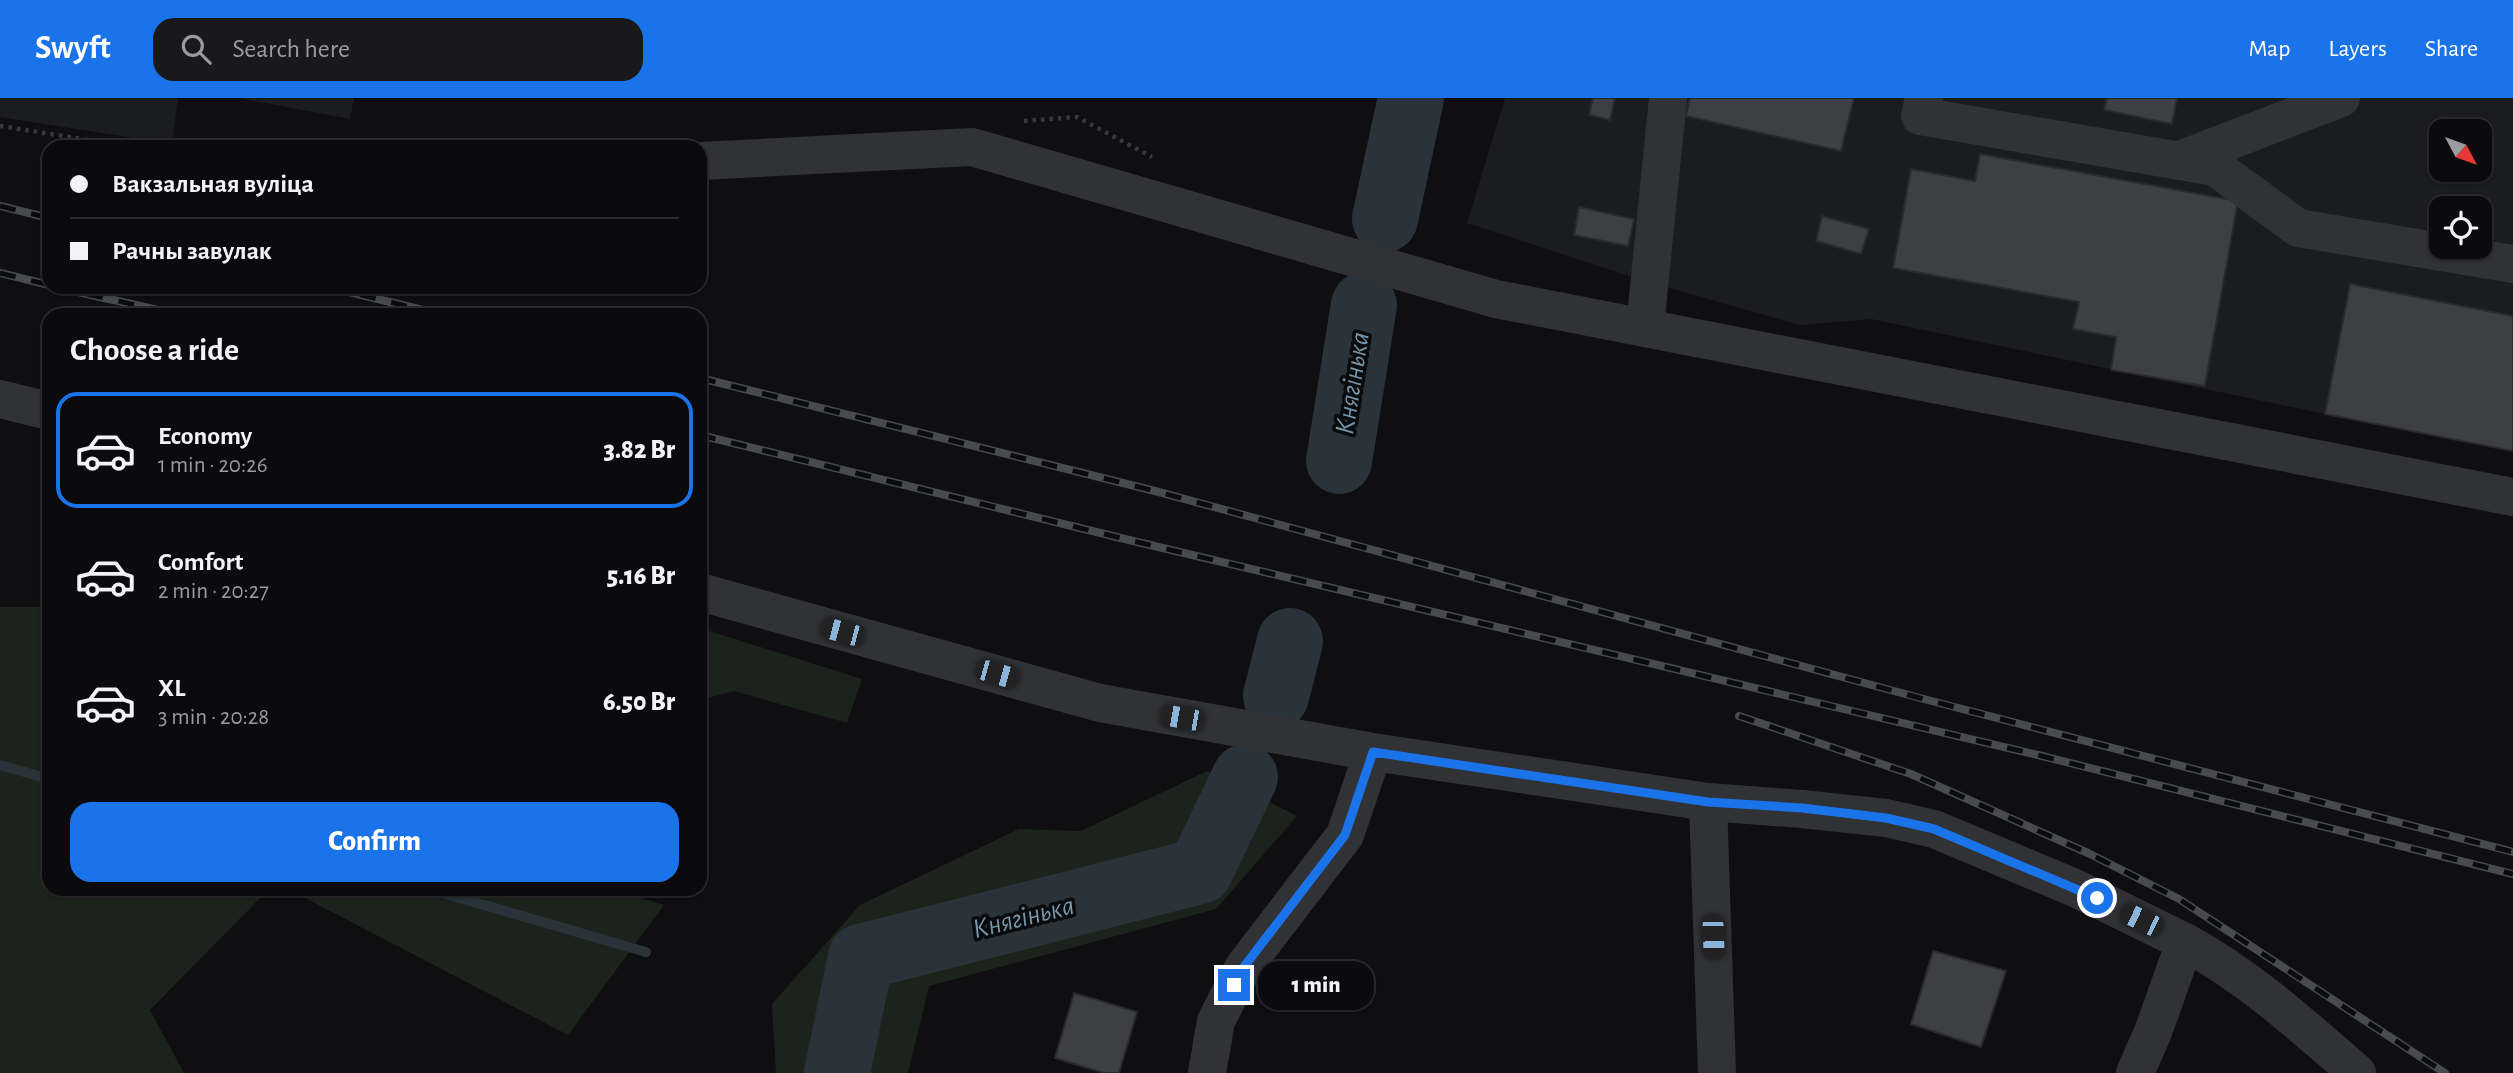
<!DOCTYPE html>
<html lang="en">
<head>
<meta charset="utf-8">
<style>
	body { margin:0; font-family:"Alegreya Sans",sans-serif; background:#19191b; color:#f1f3f6; height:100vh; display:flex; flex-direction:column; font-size:26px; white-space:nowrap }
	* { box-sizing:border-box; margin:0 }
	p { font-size:23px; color:#9a9b9d }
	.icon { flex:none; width:38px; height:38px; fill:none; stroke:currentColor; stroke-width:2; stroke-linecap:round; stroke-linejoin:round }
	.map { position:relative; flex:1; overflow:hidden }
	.panel { position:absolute; left:42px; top:210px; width:665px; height:588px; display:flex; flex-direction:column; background:#0b0b0d; border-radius:21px; box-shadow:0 2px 5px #0004,0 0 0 2px #2b2b2e }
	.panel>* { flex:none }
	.top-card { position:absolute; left:42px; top:42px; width:665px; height:154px; border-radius:21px; box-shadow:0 2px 5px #0004,0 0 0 2px #2b2b2e; display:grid; align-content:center; height:154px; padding:0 28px; background:#0b0b0d }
	.needle { width:46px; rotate:131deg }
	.buttons { position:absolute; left:2429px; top:21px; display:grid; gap:14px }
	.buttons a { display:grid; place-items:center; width:63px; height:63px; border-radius:14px; background:#0b0b0d; box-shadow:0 2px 5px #0004,0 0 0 2px #2b2b2e; font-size:35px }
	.end { position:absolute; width:32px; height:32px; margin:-16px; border:9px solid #1a73e8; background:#fff; box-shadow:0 0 0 4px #fff }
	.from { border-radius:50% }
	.bubble { position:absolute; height:49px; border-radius:21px; background:#0b0b0d; box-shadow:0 2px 5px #0004,0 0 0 2px #2b2b2e; font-size:23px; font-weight:800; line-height:49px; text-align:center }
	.car { position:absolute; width:21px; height:42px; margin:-21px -10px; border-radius:9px; box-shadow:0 0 5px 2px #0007; background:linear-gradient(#222 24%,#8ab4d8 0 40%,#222 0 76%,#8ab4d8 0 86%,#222 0) }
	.top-card b { display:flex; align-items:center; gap:24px; height:66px; font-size:26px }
	.top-card b+b { border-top:2px solid #2b2b2e }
	.top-card i { width:18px; height:18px; background:#f1f3f6 }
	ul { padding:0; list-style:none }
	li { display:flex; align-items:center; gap:21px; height:116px; margin:0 14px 10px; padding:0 14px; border:4px solid transparent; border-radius:21px }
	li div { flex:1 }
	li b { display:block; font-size:26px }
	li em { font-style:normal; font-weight:800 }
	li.selected { border-color:#1a73e8 }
	li>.icon { width:63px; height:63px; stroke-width:1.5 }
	h2 { padding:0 28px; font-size:32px; line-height:84px }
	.cta { display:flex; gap:14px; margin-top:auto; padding:14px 28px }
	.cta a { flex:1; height:80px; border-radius:21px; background:#1a73e8; color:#fff; font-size:28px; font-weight:800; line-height:80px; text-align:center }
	header { display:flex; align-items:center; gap:42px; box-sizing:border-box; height:98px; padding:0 35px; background:#1a73e8; color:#fff }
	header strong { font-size:33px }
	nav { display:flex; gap:38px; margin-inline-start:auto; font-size:24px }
	.search { width:490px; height:63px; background:#19191b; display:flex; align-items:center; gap:18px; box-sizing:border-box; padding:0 24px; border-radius:21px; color:#9a9b9d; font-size:26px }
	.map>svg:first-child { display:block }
</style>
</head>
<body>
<header>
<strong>Swyft</strong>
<div class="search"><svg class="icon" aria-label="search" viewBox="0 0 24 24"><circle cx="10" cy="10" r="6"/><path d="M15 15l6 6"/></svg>Search here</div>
<nav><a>Map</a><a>Layers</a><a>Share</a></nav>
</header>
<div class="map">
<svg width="2513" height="975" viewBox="0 0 2513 975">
	<rect width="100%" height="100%" fill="#0f0f11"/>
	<path fill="#1b1c1e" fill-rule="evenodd" d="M0,0H178L172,46L0,19Z
		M239,0H354L350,21Z
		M1505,0H2513V353L2325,316L1871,221L1800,227L1651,185L1467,125ZM2441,33H2480V72H2441ZM2441,110H2480V149H2441Z"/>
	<path fill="#1c231c" d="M0,509H49V791H269L150,912L184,975H0Z
		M700,530L862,581L847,625L734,593L700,602Z
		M1207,673L1297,718L1216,811L929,888L908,975H776L772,906L860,807L1019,731L1081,733Z
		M288,791H611L664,807L568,937Z"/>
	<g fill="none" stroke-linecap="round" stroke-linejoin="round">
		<path stroke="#293339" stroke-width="10" d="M0,667L49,681
			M429,791L646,854"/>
		<path stroke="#293339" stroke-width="66" d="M1385,121L1411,0
			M1339,363L1364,207
			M1276,598L1290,543
			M837,975L861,859L1200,773L1245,679"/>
	</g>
	<path fill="#3e3f44" stroke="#292a2d" stroke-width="2" d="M1593,0H1615L1610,22L1589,17Z
		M1690,0H1854L1841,53L1686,18Z
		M2107,0H2177L2172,26L2104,12Z
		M1980,56L2238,103L2205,288L2111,272L2116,239L2073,231L2079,204L1893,170L1911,71L1975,83Z
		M1579,109L1634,121L1628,148L1574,137Z
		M1822,118L1869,131L1861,156L1816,143Z
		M2350,186L2513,218V353L2325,316Z
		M1933,853L2006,873L1981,949L1911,926Z
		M1074,895L1137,914L1119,975H1104L1055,960Z"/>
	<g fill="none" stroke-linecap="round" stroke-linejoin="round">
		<path stroke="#36393d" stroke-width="4.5" stroke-dasharray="3.5 5" stroke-linecap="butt" d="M1024,23L1077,19L1152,59
			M0,28L132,49
			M509,49L669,44"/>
		<path stroke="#303236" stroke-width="38" d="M1924,0L1920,18L2215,69L2298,130L2513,166
			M700,63L972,49L1496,201L2513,399
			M2177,63L2341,0
			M1645,229L1668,0
			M0,301L49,313
			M700,494L1100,605L1373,654L1708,704L1802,711L1886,720L1934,731L2075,790L2185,844L2153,934L2135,975
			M1708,704L1717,975
			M2185,844C2249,879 2303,928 2357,975
			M1207,975L1216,923L1243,870L1345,737L1373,654"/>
		<g stroke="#474a4f" stroke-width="8">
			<path id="rail" d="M0,108L49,120
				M0,175L49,187
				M56,189L180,217
				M329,189L443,217
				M700,280L1155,393L1920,600L2513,754
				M700,337L1129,442L2038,657L2513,776
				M1739,618L1911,676L2088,755L2179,801L2445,975"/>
		</g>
		<use href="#rail" stroke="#0a0b0c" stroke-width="5" stroke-dasharray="16" stroke-linecap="butt"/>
	</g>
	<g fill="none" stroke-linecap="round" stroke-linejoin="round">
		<path stroke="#1a73e8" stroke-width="9" d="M1234,887L1243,870L1345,737L1373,654L1708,704L1802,710L1886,720L1934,731L2097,800"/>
	</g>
	<g text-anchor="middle" stroke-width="7" stroke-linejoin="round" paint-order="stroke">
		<g font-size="28" font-style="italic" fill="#7797ad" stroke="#0a0b0c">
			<text transform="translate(1351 285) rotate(-81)" y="10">Княгінька</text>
			<text transform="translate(1023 818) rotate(-14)" y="10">Княгінька</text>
		</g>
	</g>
</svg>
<div class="buttons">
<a><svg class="needle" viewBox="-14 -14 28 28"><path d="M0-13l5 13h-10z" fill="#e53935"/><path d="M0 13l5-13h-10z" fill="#9a9b9d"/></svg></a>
<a><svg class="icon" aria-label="locate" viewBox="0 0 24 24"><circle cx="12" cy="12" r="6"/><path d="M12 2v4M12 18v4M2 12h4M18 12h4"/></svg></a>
</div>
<i class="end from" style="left:2097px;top:800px"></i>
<i class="end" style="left:1234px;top:887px"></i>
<div class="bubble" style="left:1258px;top:863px;width:116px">1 min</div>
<i class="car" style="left:842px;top:534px;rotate:285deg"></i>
<i class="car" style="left:997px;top:576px;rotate:106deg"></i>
<i class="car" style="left:1182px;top:620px;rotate:280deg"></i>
<i class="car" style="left:2141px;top:822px;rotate:296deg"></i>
<i class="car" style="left:1713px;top:839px;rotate:178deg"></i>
<div class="top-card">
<b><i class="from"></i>Вакзальная вуліца</b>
<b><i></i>Рачны завулак</b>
</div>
<section class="panel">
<h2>Choose a ride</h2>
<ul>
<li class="selected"><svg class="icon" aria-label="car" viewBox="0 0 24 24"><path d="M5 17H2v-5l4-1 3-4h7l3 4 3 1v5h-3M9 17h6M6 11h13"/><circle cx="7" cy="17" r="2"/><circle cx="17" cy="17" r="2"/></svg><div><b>Economy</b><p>1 min · 20:26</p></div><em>3.82 Br</em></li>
<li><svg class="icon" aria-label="car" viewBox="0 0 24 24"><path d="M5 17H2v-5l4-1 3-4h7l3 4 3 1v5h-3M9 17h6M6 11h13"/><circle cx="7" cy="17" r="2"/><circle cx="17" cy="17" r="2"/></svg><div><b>Comfort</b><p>2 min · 20:27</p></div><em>5.16 Br</em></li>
<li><svg class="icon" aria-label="car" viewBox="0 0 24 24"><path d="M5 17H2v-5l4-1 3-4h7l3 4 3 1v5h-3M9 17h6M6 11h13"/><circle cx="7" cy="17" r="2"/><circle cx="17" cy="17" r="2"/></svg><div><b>XL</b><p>3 min · 20:28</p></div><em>6.50 Br</em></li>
</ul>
<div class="cta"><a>Confirm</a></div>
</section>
</div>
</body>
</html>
